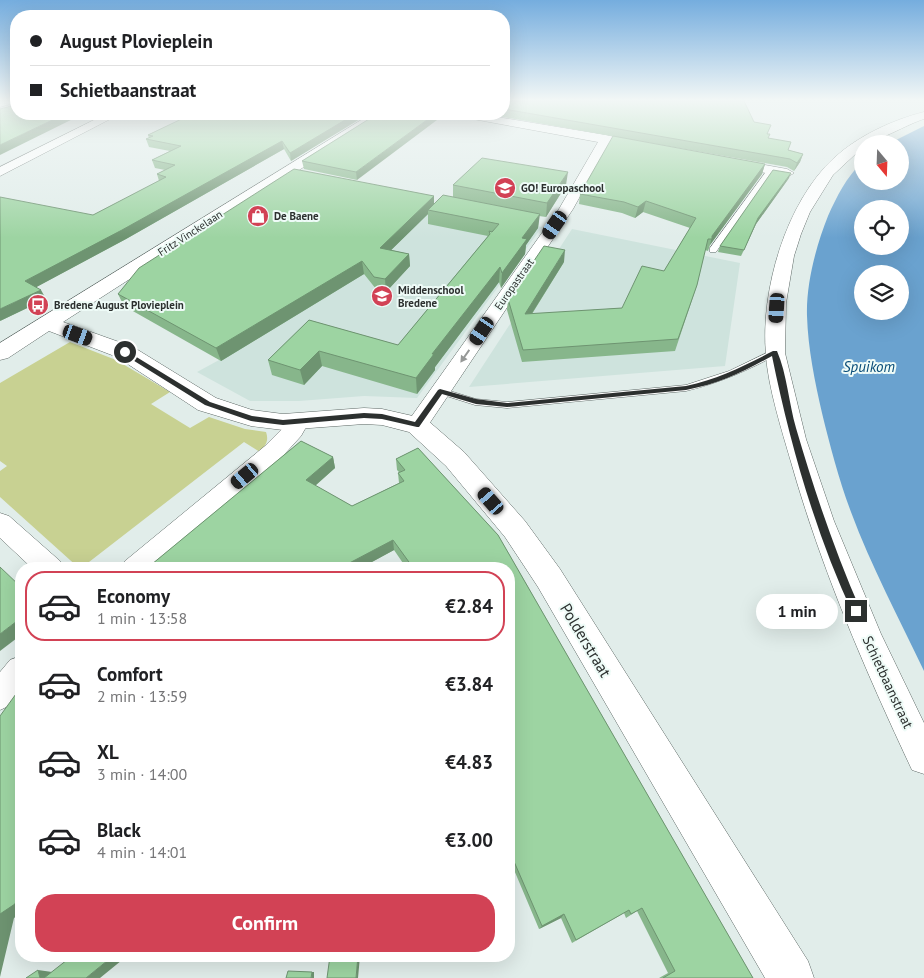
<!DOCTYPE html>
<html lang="en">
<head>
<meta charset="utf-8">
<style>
	body { margin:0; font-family:"PT Sans",sans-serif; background:#f6f6f6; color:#202124; height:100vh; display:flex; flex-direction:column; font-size:19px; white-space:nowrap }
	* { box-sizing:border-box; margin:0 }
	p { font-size:16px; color:#757577 }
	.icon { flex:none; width:28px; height:28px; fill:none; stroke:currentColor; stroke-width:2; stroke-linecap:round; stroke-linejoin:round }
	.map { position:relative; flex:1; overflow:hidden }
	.drawer { position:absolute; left:15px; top:562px; width:500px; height:400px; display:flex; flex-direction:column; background:#fff; border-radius:20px; box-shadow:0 5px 20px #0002 }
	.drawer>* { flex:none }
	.banner { position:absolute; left:10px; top:10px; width:500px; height:110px; border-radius:20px; box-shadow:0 5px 20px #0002; display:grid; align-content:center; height:110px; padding:0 20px; background:#fff }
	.needle { width:32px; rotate:161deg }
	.buttons { position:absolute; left:854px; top:135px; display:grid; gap:10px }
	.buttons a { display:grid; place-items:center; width:55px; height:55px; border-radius:50%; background:#fff; box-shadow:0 5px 20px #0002; font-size:25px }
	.end { position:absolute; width:22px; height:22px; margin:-11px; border:6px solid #2c302f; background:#fff; box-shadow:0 0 0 2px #fff }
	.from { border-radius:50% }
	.bubble { position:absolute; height:35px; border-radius:18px; background:#fff; box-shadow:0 5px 20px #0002; font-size:16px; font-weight:700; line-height:35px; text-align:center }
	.car { position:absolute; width:15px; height:30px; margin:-15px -8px; border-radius:6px; box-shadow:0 0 4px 1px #0007; background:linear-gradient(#222 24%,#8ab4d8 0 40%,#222 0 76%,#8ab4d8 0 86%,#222 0) }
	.banner b { display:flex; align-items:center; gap:18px; height:48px; font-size:19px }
	.banner b+b { border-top:1px solid #e0e0e0 }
	.banner i { width:12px; height:12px; background:#202124 }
	ul { padding:9px 0 0; list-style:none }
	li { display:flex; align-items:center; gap:15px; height:70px; margin:0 10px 8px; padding:0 10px; border:2px solid transparent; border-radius:20px }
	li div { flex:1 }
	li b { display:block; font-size:19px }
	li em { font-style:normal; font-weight:700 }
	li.active { border-color:#d24255 }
	li>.icon { width:45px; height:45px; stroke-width:1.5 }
	.cta { display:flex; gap:10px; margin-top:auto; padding:10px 20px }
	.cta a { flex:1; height:58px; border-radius:20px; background:#d24255; color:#fff; font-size:20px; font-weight:700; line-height:58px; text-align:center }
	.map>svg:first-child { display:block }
</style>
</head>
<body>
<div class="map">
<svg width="924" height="978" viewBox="0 0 924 978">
	<rect width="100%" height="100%" fill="#e1edea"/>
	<path fill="#cee3dd" d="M357,191L542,227L417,398L364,396L299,401H250L197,372L258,339L275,322Z
		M572,229L740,263L725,366L469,387Z"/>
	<path fill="#c8d192" d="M70,342L116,360L170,392L151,404L190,428L209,417L245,429L266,432C269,441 266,445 260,452L244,442L80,569L0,497V471L7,466L0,461V383Z"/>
	<path fill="#6aa2cf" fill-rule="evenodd" d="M924,126V671C899,618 871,566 851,512C839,480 830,446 822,413C815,382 808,349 807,316C806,284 816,246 828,216C837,196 846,178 862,162V181H900V144H888ZM862,209H900V246H862ZM862,274H900V311H862Z"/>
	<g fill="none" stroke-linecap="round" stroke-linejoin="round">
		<g stroke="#5e6966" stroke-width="1">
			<path id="service" d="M768,169L773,170L716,252H710V248Z
				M775,349L780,352L778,354C749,370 719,383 686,391L507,408L475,405L437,393L435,391L440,388L476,399L507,402L686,385L729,371Z"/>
		</g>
		<g stroke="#5e6966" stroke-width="1">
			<path id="minor" d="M0,101H15L14,103L0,107Z
				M924,112V119C910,123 873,144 862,144V148L833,175L810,212L801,234L794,256L786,303L785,353L806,439L834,521L881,634L924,723V774L912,770C865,670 821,568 791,462C782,431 768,387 766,355C760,291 786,202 834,158C858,136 892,120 924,112Z
				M106,114H120L0,176V167Z
				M456,114H479L606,135L624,139L626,142L620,146L609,144L573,209L425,430L417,432L409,430L406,425L409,420L559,209L598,142L462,117Z
				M732,159L787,169L794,173L787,177L728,166L726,163L728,160Z
				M298,415L306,417L309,422L301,436L281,458L153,569H121L125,561L265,446L285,426L290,417Z
				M0,513L9,516L60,561L64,569H33L0,538Z
				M21,656C23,681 27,699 0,710V672L10,660Z"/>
		</g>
		<g stroke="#5e6966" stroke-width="1">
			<path id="tertiary" d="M371,114H386L63,322L133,347L216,398L252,410L283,414L364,408L382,409L426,419L464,452L525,521L560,569L808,961L814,978H765L538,587L505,537L446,466L409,432L382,425L364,424L283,430L251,426L198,410L117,357L49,331L8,358L0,360V343Z"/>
		</g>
		<use href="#service" fill="#fff" fill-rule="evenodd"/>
		<use href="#minor" fill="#fff" fill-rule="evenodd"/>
		<use href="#tertiary" fill="#fff" fill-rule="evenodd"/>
	</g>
	<path fill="#87b68b" d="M504,101L754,122L768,134V138L788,150L803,154L800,162L794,171L787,167L486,114H504Z
		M142,114H368L291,161L284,149L126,239L36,287L46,299L0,321L93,215L159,181L157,174L165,170L155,168L152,160L170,151L149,147L146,139L149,138L148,135L182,119Z
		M377,114L357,180L304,169L302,161Z
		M765,164L762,174L710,245L708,251L705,250L697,285L675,351L522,362L507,310L508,299L564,262L532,314L622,308L664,271L690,228L643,212L635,218L622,213L579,204L580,194Z
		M789,178L756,224L741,256L718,252L720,246Z
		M453,185H566L546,217L539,216L538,228L526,245L525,254L501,288L499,282L435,367V370L417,394L322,366L304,385L272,375L268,360L309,320L398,345L488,236L428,224V214L391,250L409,254L410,266L386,292L376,289L364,274L221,361L124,306L118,294L434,196V204L453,198Z
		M301,441L333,457L335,468L315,486L352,506L399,483L398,473H400L397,470L396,459L418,448L498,535L753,978H659L668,973L637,911L626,918L624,913L572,943L561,918L539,929L509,858V569H407L394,550L359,569H146Z
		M395,956L394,962L372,961L370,960Z"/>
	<path fill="#6e9471" d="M65,114H83L0,155V145Z
		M355,114H368L291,161L290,153Z
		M435,114H445L357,180L356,172Z
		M282,141L284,149L126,239L31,290L25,281Z
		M803,154L800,162L794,171L797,163Z
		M765,164L762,174L710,245L712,236Z
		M568,172L566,185L546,217L547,203Z
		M791,173L789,178L756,224L741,256L758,218Z
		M434,196V207L428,210V214L381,260L380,248Z
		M646,201L643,212L635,218L638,207Z
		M540,214L538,228L526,245L525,254L501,288L502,273L522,238Z
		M565,250L564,262L524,326L525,314Z
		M409,254L410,266L386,292L385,279Z
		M362,261L364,274L221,361L216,348Z
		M500,267L499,282L435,367V370L417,394L416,378L432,354Z
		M41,290L46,299L0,321V309Z
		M319,351L322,366L304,385L300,370Z
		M333,457L335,468L309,491L306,480Z
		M393,540L394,550L359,569H338Z
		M21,618V635L0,651V634Z
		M21,885V913L14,918L0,977V914Z
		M564,914L561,918L539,929L542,926Z
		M113,956H127L100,978H86Z
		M358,956H360L358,978H356Z
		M38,970L52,972L54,978H40Z
		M312,972H314V978H311Z"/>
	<path fill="#9dd4a2" stroke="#6e9471" d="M504,101H744L754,122L771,125L767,134H770L768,138L791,142L788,150L803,154L797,163L790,159L504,109Z
		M16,105V114H65L0,145V109Z
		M192,114H355L290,153L282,141L122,230L25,281L41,290L0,309V197L93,215L166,177L157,174L175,165L152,160L181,146L146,139L153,136L148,135Z
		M377,114H435L356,172L302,161Z
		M613,136L765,164L712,236V239H708L697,285L678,339L523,350L508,299L544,246L565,250L525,314L622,308L642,266L664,271L696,218L646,201L638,207L624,202L580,194Z
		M482,158L568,172L547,203L453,185Z
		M294,169L434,196L380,248L409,254L385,279L374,277L362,261L216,348L118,294L139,268Z
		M773,170L791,173L758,218L744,250L720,246Z
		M443,195L540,214L522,238L527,239L502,273L500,267L432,354H434L416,378L319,351L300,370L268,360L309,320L398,345L490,234L489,231L492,232L499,224L428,210Z
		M301,441L333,457L306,480L352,506L404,481L398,473L405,470L396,459L418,448L498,535L753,978H663L675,971L642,908L631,914L629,910L576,940L564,914L542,926L509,850V704H510L509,701V569H414L393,540L338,569H146Z
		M0,567L21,587V618L0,634Z
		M21,687V885L15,904L0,914V716Z
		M72,956H113L86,978H44Z
		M330,956H358L356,978H327Z
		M370,956H394L393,961L370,960Z
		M38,970L40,978H26Z
		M288,971L312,972L311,978H286Z"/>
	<defs><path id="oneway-solid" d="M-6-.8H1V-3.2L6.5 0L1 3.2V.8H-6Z" transform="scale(1.25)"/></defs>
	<use fill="#969897" href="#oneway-solid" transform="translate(465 356) rotate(125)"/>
	<linearGradient id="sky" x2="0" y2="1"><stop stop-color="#75adde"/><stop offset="0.42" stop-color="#f2f7f6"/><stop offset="1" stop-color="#f2f7f6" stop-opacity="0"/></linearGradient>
	<rect width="924" height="238" fill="url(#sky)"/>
	<path fill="#2c302f" d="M125,350L210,402L252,416L283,420L364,413L382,414L415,422L438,390L440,389L476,399L507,403L686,386C718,379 744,366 773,351H777C787,374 789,404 796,428C814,490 835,552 861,611L856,615L853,614C815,532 790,444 772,356C743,372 719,384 686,390L507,407L476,404L442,394L419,427H417L382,419L364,418L283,425L251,421L205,405L123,354L122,352Z"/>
	<defs>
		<g id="school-disc" transform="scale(1.125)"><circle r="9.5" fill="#d24255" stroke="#eefbf7"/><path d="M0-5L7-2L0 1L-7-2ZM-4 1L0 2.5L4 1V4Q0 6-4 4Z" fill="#fff"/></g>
		<g id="shop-disc" transform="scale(1.125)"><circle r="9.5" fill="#d24255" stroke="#eefbf7"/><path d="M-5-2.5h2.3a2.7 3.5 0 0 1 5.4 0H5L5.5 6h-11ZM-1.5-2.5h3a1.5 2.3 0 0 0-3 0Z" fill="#fff"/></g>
		<g id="bus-disc" transform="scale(1.125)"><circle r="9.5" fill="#d24255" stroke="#eefbf7"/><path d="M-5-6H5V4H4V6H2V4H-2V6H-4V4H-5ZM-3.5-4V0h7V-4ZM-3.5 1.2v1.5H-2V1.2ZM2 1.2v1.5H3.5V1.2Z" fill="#fff"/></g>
	</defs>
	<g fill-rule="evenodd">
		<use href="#school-disc" x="505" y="188"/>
		<use href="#shop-disc" x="258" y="216"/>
		<use href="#school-disc" x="382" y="296"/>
		<use href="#bus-disc" x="38" y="305"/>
	</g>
	<g text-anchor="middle" stroke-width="4" stroke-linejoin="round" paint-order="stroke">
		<g font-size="11" font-weight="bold" fill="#2c302f" stroke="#eefbf7" text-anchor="start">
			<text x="521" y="192">GO! Europaschool</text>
			<text x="274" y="220">De Baene</text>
			<text x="398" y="294">Middenschool<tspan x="398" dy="13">Bredene</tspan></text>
			<text x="54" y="309">Bredene August Plovieplein</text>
		</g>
		<g font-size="11" fill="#2c302f" stroke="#eefbf7">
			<text transform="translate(190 233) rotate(-33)" y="4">Fritz Vinckelaan</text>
			<text transform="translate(514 284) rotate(-55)" y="4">Europastraat</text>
		</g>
		<g font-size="14" fill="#2c302f" stroke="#eefbf7">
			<text transform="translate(888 682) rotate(65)" y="5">Schietbaanstraat</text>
		</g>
		<g font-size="15" font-style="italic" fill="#084c78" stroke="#eefbf7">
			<text x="869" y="372">Spuikom</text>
		</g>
		<g font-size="16" fill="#2c302f" stroke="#eefbf7">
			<text transform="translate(586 640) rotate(59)" y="6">Polderstraat</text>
		</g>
	</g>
</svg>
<div class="buttons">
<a><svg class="needle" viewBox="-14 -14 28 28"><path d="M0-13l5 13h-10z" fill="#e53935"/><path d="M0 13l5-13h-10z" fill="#757577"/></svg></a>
<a><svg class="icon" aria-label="locate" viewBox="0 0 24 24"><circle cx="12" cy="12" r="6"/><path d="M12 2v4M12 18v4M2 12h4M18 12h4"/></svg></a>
<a><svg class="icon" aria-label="layers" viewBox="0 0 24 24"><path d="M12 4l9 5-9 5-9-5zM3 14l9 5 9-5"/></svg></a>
</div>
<i class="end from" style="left:125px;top:352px"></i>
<i class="end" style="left:856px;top:611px"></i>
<div class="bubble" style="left:756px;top:594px;width:82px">1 min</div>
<i class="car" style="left:555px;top:225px;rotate:215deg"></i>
<i class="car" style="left:777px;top:308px;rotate:184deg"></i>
<i class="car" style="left:482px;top:331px;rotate:214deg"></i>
<i class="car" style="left:78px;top:335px;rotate:110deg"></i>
<i class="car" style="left:245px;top:476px;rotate:230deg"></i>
<i class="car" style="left:491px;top:501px;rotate:319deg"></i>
<div class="banner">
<b><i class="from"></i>August Plovieplein</b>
<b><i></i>Schietbaanstraat</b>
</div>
<section class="drawer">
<ul>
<li class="active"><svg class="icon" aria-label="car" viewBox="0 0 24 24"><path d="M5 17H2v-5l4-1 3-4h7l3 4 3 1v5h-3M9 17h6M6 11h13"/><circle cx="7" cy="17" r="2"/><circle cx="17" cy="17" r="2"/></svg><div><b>Economy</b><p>1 min · 13:58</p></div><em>€2.84</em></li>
<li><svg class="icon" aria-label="car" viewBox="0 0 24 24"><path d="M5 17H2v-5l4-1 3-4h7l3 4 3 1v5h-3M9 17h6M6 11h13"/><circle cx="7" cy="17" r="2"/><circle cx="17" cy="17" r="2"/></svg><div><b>Comfort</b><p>2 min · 13:59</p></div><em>€3.84</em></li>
<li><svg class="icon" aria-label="car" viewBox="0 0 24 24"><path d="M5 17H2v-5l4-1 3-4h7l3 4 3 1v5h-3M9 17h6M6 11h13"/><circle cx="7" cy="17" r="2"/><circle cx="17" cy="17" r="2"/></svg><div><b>XL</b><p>3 min · 14:00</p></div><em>€4.83</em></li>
<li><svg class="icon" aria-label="car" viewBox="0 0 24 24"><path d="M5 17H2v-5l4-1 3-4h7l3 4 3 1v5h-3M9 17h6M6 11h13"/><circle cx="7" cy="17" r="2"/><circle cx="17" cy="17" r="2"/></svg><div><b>Black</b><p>4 min · 14:01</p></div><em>€3.00</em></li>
</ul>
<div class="cta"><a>Confirm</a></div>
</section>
</div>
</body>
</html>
